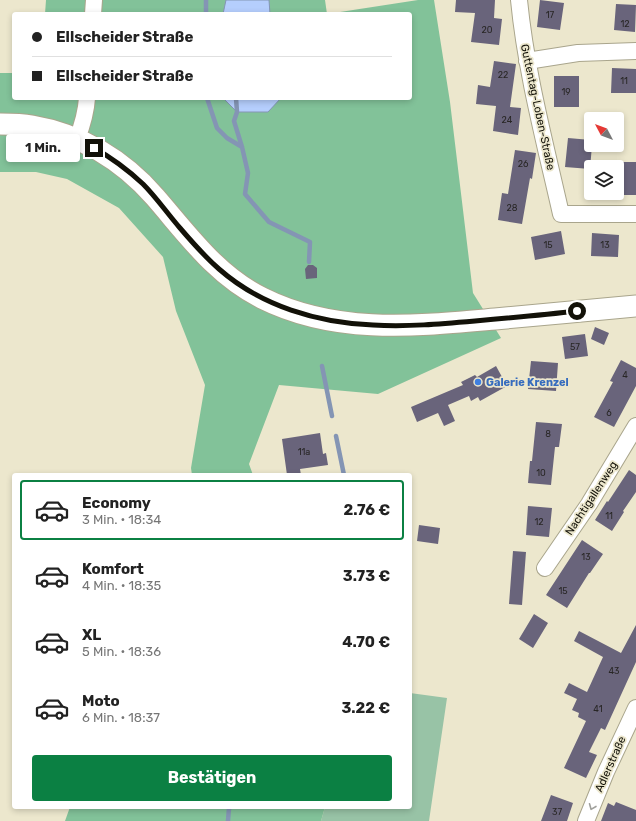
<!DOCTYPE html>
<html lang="de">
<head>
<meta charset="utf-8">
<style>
	body { margin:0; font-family:Rubik,sans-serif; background:#f6f6f6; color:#222; height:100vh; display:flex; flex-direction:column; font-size:15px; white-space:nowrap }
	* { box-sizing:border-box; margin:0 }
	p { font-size:13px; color:#767676 }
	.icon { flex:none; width:22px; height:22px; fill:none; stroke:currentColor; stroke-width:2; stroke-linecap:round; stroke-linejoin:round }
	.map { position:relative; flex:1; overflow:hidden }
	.sheet { position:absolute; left:12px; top:473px; width:400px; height:336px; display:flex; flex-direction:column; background:#fff; border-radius:4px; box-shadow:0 2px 6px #0003 }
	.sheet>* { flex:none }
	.guide { position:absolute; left:12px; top:12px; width:400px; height:88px; border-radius:4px; box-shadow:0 2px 6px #0003; display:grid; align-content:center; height:88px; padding:0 20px; background:#fff }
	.needle { width:26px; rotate:311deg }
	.tools { position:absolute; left:584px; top:112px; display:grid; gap:8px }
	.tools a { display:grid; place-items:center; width:40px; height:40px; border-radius:4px; background:#fff; box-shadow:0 2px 6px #0003; font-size:20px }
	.end { position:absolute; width:18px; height:18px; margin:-9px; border:5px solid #121108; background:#fff; box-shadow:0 0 0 2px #fff }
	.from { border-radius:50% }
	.bubble { position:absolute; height:28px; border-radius:4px; background:#fff; box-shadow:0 2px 6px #0003; font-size:13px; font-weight:700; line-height:28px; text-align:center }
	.guide b { display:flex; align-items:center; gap:14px; height:38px; font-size:15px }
	.guide b+b { border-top:1px solid #e0e0e0 }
	.guide i { width:10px; height:10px; background:#222 }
	ul { padding:7px 0 0; list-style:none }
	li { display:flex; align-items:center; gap:12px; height:60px; margin:0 8px 6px; padding:0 12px; border:2px solid transparent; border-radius:4px }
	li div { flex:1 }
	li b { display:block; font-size:15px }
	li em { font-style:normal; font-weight:700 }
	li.selected { border-color:#0b8043 }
	li>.icon { width:36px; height:36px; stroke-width:1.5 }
	.action { display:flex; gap:8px; margin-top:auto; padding:8px 20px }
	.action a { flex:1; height:46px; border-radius:4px; background:#0b8043; color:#fff; font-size:16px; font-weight:700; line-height:46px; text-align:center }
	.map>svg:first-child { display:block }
</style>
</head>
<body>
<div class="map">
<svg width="636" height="821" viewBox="0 0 636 821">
	<rect width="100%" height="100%" fill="#ece7cd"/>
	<path fill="#98c3a6" d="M410,693L447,698L429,821H321L325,807H410Z"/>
	<path fill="#82c299" d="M46,0H325L327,14H45Z
		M418,0H434L450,102L473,293L501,338L378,394L279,385L249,464L253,475H192L191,468L205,385L176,311L163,257L119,208L67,179L36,172H0V73H14V98H410V14H327Z
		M70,807H325L321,821H65Z"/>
	<path fill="#b5cefd" stroke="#8495b4" d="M226,0H269L270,14H223Z
		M223,98H281L268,112H237Z"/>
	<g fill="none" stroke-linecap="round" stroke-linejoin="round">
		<path stroke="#8495b4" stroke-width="4.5" d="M206,0V14
			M207,98L217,128L227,138L242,147
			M236,98L237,112L234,121L242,147L248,173L245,194L269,222L310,242L309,262
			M322,366L332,416
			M336,436L344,475
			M228,821L229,808L231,807"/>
	</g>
	<path fill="#69647b" d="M456,0H495L494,18L502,19L499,45L471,42L475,13L455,12Z
		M540,0L564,3L560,30L537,27Z
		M616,4L636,5L635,32L614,30Z
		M494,61L516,64L510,107L521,108L518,135L493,131L496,106L476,104L478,85L490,87Z
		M612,68L636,69V93H611Z
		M554,76H579V107H554Z
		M568,138L591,140V145H592L590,169L565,167Z
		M515,150L536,153L532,179L530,178L522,224L498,220L502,193L508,194Z
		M623,162H636V195H624Z
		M561,231L565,254L535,260L531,237Z
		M592,233L619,235L618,257L591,256Z
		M308,265H313L317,268V278L306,279L305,269Z
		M595,327L609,333L604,345L591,339Z
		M585,334L588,356L565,359L562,337Z
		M621,360L636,368V386L614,427L594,417L613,382L610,381Z
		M531,361L558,363L556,391L528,389Z
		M496,366L507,386L480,401L478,397L471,401L469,396L448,405L455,421L444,426L438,413L417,422L411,407L463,385L461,382L475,375L477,377Z
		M536,422L562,424L559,447H555L551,485L528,483L530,461H532Z
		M320,433L323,454L326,453L328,465L300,469L301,475H287L282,439Z
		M629,470L636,475V492L623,511L624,512L612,531L595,520L607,501L608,502Z
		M528,506L552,508L549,537L526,535Z
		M419,525L440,528L438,544L417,541Z
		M582,540L603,554L590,573H589L567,608L546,595Z
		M513,551L526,552L522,605L509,604Z
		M534,614L548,623L533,648L519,639Z
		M636,625V662L605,730L601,728L589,752L597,755L586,778L564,768L586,721L578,717L579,713L572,710L577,699L564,693L569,683L587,692L603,657L574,641L579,631L621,653Z
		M551,795L573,803L567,821H541Z
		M616,802L636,810V821H601L608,803L614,806Z"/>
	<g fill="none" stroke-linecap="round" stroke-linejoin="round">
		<g stroke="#a9a58c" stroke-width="18">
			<path id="minor" d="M519,0C526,72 545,143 561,214H636
				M93,14L94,0
				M527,61L578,53L636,51
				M77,139C82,126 86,113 87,98
				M545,568L589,504L636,426
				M586,821L606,772L636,708"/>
		</g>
		<g stroke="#a9a58c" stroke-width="23">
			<path id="tertiary" d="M0,124C11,124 21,124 32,126C80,134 123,160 155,197C188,235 216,275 262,298C336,335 416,326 495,319C542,315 589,310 636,306"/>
		</g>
		<use href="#minor" stroke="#fff" stroke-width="16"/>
		<use href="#tertiary" stroke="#fff" stroke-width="21"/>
	</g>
	<defs><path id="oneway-chevron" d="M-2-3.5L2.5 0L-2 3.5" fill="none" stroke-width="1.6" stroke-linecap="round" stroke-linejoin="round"/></defs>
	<use stroke="#a0a09c" href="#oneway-chevron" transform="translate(592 807) rotate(112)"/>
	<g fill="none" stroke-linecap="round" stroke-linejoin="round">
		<path stroke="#121108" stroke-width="5" d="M94,148C112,158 128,170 143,184C156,197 167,213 180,228C192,242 205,257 219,269C261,306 318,323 373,325C407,327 441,324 475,321C509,318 543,315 577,311"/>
	</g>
	<circle fill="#3f7fe0" stroke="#ece7cd" stroke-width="1.5" cx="478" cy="382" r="4"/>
	<g text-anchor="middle" stroke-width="3.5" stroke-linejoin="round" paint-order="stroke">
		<g font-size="9" fill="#282625">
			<text x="550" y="18">17</text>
			<text x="625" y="27">12</text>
			<text x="487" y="33">20</text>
			<text x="503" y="78">22</text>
			<text x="624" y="84">11</text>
			<text x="566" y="95">19</text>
			<text x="507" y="123">24</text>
			<text x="523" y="167">26</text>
			<text x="512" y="211">28</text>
			<text x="548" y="248">15</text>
			<text x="605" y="248">13</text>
			<text x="575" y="350">57</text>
			<text x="625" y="378">4</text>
			<text x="609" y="416">6</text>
			<text x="548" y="437">8</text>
			<text x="304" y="455">11a</text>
			<text x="541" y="476">10</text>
			<text x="609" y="519">11</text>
			<text x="539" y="525">12</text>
			<text x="586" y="560">13</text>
			<text x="563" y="594">15</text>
			<text x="614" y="674">43</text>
			<text x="598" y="712">41</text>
			<text x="557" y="815">37</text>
		</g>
		<g font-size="11" fill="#121108" stroke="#ece7cd">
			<text transform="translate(538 107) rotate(78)" y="4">Guttentag-Loben-Straße</text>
			<text transform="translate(591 498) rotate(-57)" y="4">Nachtigallenweg</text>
			<text transform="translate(610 764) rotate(-66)" y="4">Adlerstraße</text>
		</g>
		<g font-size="11" font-weight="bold" fill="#366cbe" stroke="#ece7cd" text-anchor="start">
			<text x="486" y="386">Galerie Krenzel</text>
		</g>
	</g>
</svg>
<div class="tools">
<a><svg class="needle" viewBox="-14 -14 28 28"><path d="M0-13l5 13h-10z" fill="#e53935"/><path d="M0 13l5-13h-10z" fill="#767676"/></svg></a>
<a><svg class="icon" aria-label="layers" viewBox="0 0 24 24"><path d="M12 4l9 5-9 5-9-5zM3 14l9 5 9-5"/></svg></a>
</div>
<i class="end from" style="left:577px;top:311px"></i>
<i class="end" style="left:94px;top:148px"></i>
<div class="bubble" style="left:6px;top:134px;width:74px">1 Min.</div>
<div class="guide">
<b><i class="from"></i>Ellscheider Straße</b>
<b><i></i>Ellscheider Straße</b>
</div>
<section class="sheet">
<ul>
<li class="selected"><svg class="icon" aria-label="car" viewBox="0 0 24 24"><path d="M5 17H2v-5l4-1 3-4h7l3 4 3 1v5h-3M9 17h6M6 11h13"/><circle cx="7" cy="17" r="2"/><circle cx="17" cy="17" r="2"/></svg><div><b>Economy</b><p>3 Min. · 18:34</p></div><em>2.76 €</em></li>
<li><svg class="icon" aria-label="car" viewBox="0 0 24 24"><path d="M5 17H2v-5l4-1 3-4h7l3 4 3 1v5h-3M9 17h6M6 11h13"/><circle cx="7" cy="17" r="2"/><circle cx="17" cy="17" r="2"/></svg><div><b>Komfort</b><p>4 Min. · 18:35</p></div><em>3.73 €</em></li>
<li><svg class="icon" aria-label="car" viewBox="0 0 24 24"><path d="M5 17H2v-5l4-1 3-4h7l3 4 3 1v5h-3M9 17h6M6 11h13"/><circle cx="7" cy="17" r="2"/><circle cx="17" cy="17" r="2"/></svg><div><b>XL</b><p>5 Min. · 18:36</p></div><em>4.70 €</em></li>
<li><svg class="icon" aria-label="car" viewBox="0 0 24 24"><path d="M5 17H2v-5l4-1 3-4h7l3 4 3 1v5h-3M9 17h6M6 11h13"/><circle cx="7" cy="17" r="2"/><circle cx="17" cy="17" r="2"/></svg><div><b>Moto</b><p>6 Min. · 18:37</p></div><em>3.22 €</em></li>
</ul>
<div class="action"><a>Bestätigen</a></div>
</section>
</div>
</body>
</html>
